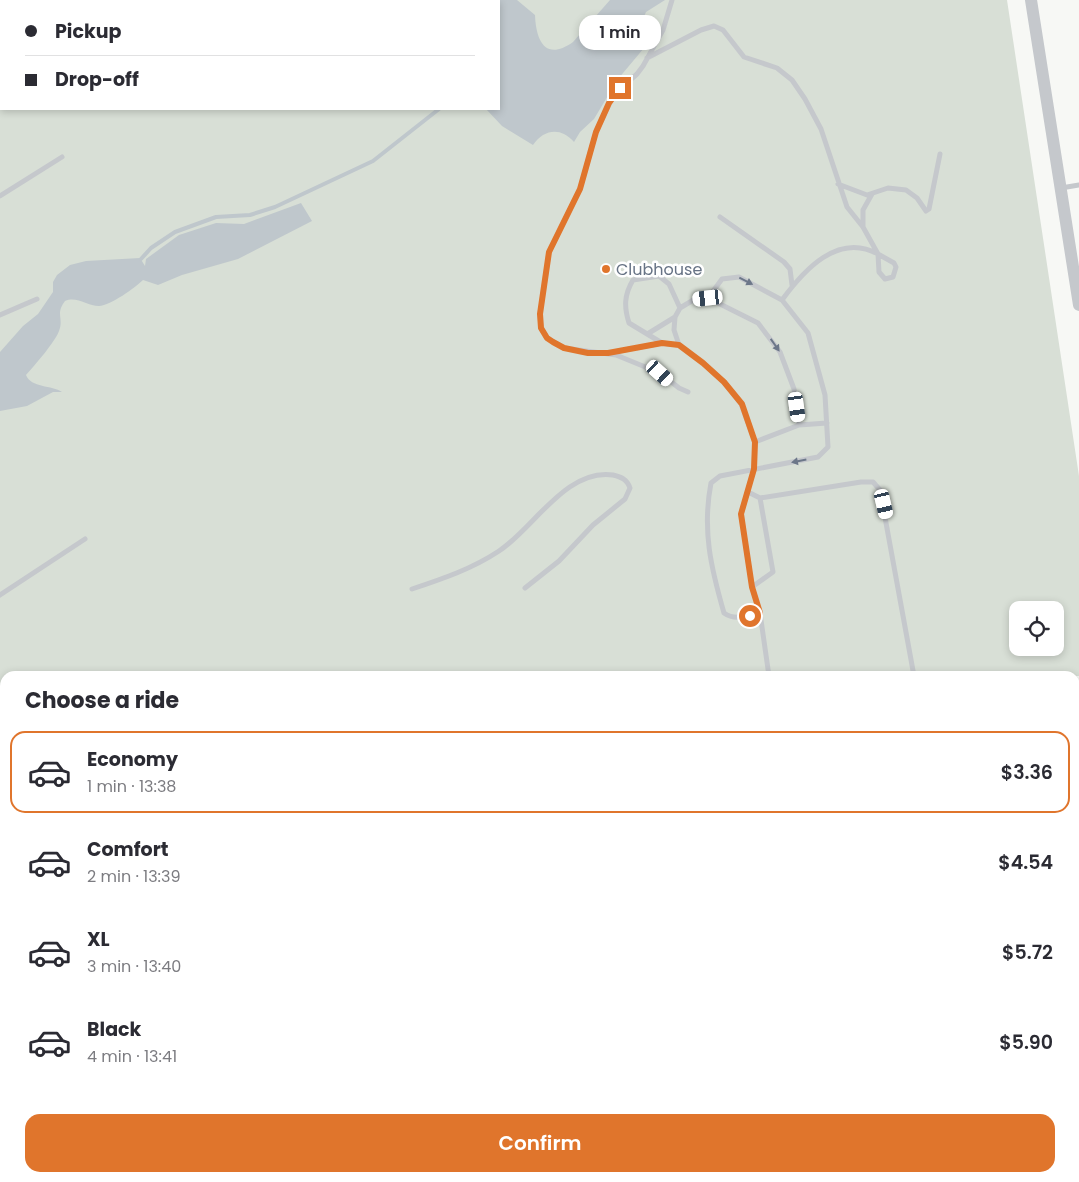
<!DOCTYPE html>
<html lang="en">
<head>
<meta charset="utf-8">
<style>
	body { margin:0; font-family:Poppins,sans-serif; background:#f7f7f7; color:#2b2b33; height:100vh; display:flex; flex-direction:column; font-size:19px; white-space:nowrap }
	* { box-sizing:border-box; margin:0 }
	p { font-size:16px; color:#7c7c81 }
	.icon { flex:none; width:28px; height:28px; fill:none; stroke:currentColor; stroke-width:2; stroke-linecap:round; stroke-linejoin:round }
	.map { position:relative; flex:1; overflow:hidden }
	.panel { position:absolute; left:0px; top:671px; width:1080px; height:511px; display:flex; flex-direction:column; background:#fff; border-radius:15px 15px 0 0; box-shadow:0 2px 8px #0003 }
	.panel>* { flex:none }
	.top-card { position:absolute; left:0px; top:0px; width:500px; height:110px; box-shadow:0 2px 8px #0003; display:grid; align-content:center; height:110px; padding:0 25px; background:#fff }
	.fabs { position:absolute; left:1009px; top:601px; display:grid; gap:10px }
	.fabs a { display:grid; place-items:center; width:55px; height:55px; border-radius:10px; background:#fff; box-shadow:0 2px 8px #0003; font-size:25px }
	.end { position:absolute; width:22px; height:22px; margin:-11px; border:6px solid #e0752c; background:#fff; box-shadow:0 0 0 2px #fff }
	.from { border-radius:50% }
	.bubble { position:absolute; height:35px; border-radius:15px; background:#fff; box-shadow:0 2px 8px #0003; font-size:16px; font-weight:600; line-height:35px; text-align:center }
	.car { position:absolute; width:15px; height:30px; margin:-15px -8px; border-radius:6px; box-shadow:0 0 4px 1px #0007; background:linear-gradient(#fff 24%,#345 0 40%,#fff 0 76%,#345 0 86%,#fff 0) }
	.top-card b { display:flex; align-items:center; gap:18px; height:48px; font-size:19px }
	.top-card b+b { border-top:1px solid #e1e1e2 }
	.top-card i { width:12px; height:12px; background:#2b2b33 }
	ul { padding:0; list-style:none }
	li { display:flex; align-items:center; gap:15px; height:82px; margin:0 10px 8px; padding:0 15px; border:2px solid transparent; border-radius:15px }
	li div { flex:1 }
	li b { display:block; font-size:19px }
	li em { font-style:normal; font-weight:600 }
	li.active { border-color:#e0752c }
	li>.icon { width:45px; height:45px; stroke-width:1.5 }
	h2 { padding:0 25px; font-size:22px; line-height:60px }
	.cta { display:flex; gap:10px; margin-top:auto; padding:10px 25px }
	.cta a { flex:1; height:58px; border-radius:15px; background:#e0752c; color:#fff; font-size:20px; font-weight:600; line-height:58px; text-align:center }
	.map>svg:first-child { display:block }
</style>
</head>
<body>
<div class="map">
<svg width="1079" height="1182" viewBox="0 0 1079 1182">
	<rect width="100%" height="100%" fill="#f7f8f5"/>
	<path fill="#d8dfd6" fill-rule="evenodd" d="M0,0H1007L1079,476V676H5V848L0,849ZM1,1H499V109H1ZM1018,610H1055V648H1018Z"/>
	<path fill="#bfc7cc" d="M497,0H517L535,15C536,40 545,62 573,42L610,0H665L646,12L640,26L645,43L644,48L618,79L594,119L580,132L574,142C561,127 544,129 533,145L502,126L486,109H499V1H495Z
		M301,203L312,221L238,259L182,275L158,285L143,280C135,288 111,305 99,306C87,306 77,296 65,301C55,314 64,318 59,331C55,342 35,365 26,375C31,388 52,385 62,392H53L27,406L0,411V352L23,326L38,314L53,292V282L57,275L70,265L86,261L140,258L145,266L146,259L179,235L216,223L244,224Z"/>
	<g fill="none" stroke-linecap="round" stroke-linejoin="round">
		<path stroke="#bfc7cc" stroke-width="4" d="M141,259L151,248L175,232L216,217L250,215L275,207L373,161L439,109"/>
		<g stroke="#b8bbc0" stroke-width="19">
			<path id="primary" d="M1075,696L1079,695
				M1075,724L1079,723
				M0,868L5,867
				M0,892L5,891"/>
		</g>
		<path stroke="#c5c8cc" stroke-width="5" d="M672,0L663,30L643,66L637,74L614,94L596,132L580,189L549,252L540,314L541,328L547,338L564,348L616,355L660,373L679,388L688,392
			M647,58L701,30L714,26L723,30L744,57L777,68L792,80L805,99L821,129L847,207L863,227L878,254L894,263L896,267L893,277L885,279L879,272L878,254C838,232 804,270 782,300
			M838,184L867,195L888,188L906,190L917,198L926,211L929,209L940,154
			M1061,188L1079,185
			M0,196L62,157
			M720,217L784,262L790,269L792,285
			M863,226V210L872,194
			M708,298L722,279L739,277L782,300L808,333L825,395L828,447L818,457L720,476L711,483C702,530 711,568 724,613C735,621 747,616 760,613L769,676
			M0,315L37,299
			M649,333L675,317
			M679,345L662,343L629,323C624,307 624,295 633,280L659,276L669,284L680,308
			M609,353L662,343
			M799,425L827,423
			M755,442L799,425L794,389L780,352L758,323L708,298L695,299L680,308L675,317L674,330L679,345L703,363L724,382L741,404L755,442L754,469L741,514L752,587L760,613
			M748,492L760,498L773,572L752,587
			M760,498L861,482H873L880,490L914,676
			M412,589C442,579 472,569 499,551C533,529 566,468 613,475C621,477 627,479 630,488L625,499L593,525L559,561L525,588
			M0,595L85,539
			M0,757L5,750
			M1075,813H1079
			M1075,847H1079
			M1075,880L1079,879
			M1075,914L1079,913"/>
		<path stroke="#c5c8cc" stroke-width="10" d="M1075,1145L1079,1146
			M61,1182L72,1178
			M795,1182L796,1178"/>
		<path stroke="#c5c8cc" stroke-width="12" d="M1031,0L1079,305"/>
		<use href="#primary" stroke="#fff" stroke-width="16"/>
	</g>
	<defs><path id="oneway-solid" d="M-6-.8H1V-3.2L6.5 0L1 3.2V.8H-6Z" transform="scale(1.25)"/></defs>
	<g fill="#6c7789">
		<use href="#oneway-solid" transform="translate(746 281) rotate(27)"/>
		<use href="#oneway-solid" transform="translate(775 345) rotate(55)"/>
		<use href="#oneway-solid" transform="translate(799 461) rotate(169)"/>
	</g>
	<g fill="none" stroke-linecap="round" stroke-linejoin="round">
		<path stroke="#e0752c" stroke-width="6" d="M620,88L609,103L596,132L580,189L549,252L540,314L541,328L547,338L553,342L564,348L588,353H608L662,343L679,345L703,363L724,382L742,404L755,442L754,469L741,514L752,587L760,613L750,616"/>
	</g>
	<circle fill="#e0752c" stroke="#fff" stroke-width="2" cx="606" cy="269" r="5"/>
	<g text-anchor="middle" stroke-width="5" stroke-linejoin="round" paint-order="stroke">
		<g font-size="16" fill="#677385" stroke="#fff" text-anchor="start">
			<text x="616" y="275">Clubhouse</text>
		</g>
	</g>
</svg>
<div class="fabs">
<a><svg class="icon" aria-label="locate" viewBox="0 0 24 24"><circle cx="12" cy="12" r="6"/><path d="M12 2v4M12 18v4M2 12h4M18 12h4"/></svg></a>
</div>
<i class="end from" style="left:750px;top:616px"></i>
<i class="end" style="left:620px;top:88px"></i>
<div class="bubble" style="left:579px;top:15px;width:82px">1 min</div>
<i class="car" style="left:708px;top:298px;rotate:264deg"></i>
<i class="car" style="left:660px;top:373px;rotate:132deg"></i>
<i class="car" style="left:797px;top:407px;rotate:172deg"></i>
<i class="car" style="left:884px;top:504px;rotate:167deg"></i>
<div class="top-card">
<b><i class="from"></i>Pickup</b>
<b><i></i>Drop-off</b>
</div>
<section class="panel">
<h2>Choose a ride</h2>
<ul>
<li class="active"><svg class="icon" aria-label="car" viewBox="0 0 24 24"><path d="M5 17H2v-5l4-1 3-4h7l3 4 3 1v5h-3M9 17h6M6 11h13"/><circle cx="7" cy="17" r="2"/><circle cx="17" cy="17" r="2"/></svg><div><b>Economy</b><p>1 min · 13:38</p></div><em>$3.36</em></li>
<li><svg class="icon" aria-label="car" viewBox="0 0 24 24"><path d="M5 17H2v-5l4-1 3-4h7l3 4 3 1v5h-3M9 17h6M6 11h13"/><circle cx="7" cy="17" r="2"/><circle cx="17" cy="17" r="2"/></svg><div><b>Comfort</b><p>2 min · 13:39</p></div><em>$4.54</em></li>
<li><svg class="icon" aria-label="car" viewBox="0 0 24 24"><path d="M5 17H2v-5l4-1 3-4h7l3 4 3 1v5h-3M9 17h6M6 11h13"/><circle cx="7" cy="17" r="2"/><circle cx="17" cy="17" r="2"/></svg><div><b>XL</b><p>3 min · 13:40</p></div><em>$5.72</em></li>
<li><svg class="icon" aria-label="car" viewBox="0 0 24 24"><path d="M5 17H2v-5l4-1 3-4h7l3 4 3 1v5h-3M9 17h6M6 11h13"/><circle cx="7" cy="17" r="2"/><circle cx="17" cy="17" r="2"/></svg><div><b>Black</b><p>4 min · 13:41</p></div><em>$5.90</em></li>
</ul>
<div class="cta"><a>Confirm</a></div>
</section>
</div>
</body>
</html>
